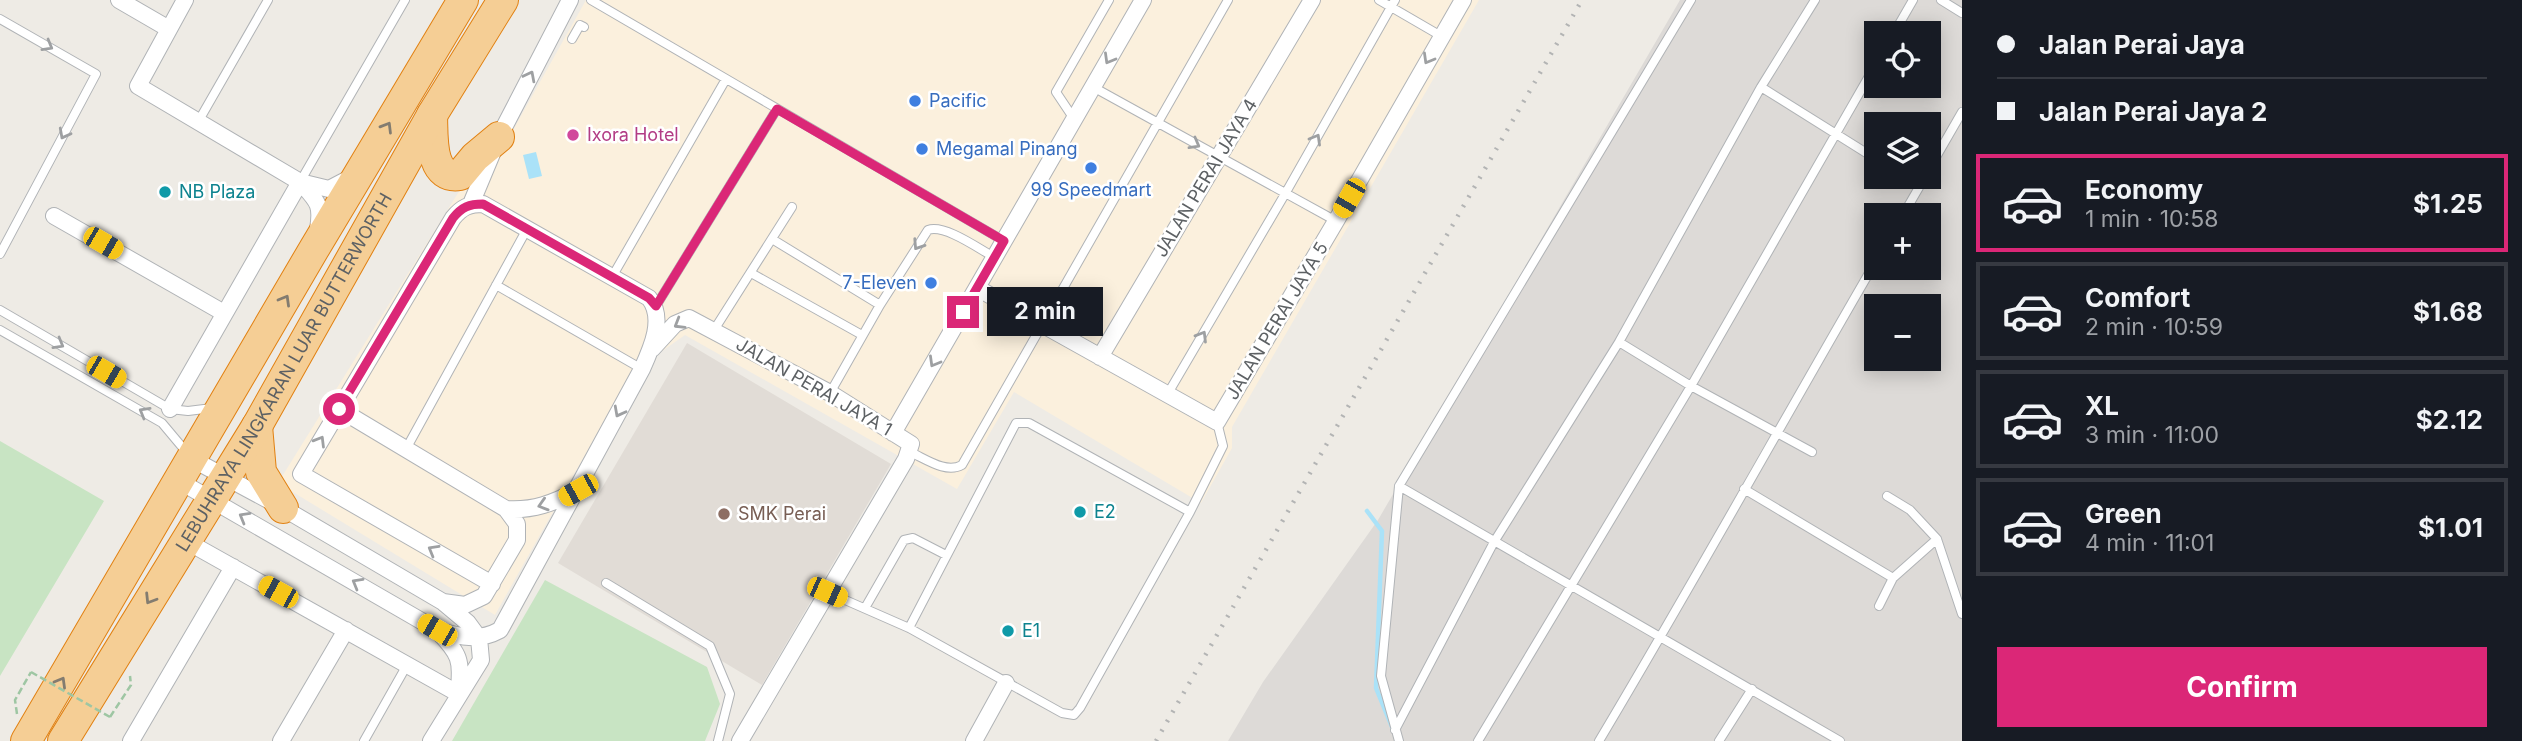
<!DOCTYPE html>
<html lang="en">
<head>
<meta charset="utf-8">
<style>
	body { margin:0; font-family:Inter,sans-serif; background:#242831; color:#f1f3f6; height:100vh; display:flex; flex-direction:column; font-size:26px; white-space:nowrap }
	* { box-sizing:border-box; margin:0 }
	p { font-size:23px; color:#9ea1a6 }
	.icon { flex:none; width:38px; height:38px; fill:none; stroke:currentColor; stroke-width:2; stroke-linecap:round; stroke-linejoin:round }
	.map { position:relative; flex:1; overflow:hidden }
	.sheet { display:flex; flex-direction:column; background:#171b24; width:560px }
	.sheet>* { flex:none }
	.banner { display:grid; align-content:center; height:154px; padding:0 35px; background:#171b24 }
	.controls { position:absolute; left:1864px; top:21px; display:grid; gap:14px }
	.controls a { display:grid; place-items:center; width:77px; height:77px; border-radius:0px; background:#171b24; box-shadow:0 4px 18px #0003; font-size:35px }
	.end { position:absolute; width:32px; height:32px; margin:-16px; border:9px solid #db2777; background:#fff; box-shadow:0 0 0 4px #fff }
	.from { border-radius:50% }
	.bubble { position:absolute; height:49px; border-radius:0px; background:#171b24; box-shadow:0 4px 18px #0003; font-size:23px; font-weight:700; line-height:49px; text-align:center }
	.car { position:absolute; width:21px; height:42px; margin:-21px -10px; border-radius:9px; box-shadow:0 0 5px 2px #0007; background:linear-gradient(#f5c518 24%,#345 0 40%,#f5c518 0 76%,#345 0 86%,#f5c518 0) }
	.banner b { display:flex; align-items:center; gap:24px; height:66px; font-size:26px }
	.banner b+b { border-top:2px solid #363941 }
	.banner i { width:18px; height:18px; background:#f1f3f6 }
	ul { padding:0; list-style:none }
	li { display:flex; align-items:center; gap:21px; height:98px; margin:0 14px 10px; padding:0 21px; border:4px solid #363941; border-radius:0px }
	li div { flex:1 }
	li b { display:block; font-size:26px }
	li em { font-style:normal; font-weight:700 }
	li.selected { border-color:#db2777 }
	li>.icon { width:63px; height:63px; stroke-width:1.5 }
	.action { display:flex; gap:14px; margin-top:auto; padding:14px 35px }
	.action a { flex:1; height:80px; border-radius:0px; background:#db2777; color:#fff; font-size:28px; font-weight:700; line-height:80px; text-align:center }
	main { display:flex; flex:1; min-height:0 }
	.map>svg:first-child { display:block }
</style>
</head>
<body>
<main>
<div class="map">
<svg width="1962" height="741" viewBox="0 0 1962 741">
	<rect width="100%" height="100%" fill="#eeebe5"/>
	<path fill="#fbf0dd" d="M586,0H1479L1232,427V448L1201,503L1014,392L957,489L685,335L631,373L495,615L278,483L463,185L494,164Z"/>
	<path fill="#dddad7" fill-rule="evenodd" d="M1680,0H1962V741H1228L1263,682L1378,520ZM1876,33H1928V86H1876ZM1876,124H1928V177H1876ZM1876,215H1928V268H1876ZM1876,306H1928V359H1876Z"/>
	<path fill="#e1dcd6" d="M687,343L891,464L762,685L558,563Z"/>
	<path fill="#c8e4c3" d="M0,441L104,501L0,676Z
		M545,580L707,667L720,704L705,741H452Z"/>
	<path fill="#aae2f8" d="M536,152L542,176L529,179L523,155Z"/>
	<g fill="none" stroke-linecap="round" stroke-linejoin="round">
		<path stroke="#aae2f8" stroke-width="4.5" d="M1367,511L1382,531L1376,688L1392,727"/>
		<g stroke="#b0b3b6" stroke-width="10">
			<path id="service" d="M591,0L1004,241
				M1379,0L1441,36
				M1691,0L1399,486L1840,741
				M1941,0L1962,13
				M0,19L96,74L0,254
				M1894,33L1913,0
				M572,39L580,25L584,27
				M1093,87L1336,221
				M1761,87L1876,159
				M1074,119L1056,92L1109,0
				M198,122L268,0
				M1928,171L1962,112
				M1905,177L1920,186
				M300,182L405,0
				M1903,215L1925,177
				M772,239L880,305
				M751,273L862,335
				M612,277L726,79
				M496,285L642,369
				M656,306L777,109
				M0,310L170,409L188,411L212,408
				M0,330L162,423L188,454
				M714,330L792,207
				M1619,342L1761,87L1815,0
				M830,393L880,305L928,230C945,224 979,249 994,257
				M1167,395L1285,194L1395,0
				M406,449L527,229
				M910,452C926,459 946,474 962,465L1228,0
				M1399,486L1381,676L1399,741
				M1744,489L1893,578
				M1887,496L1910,510L1937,539
				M606,583L710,646L730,694L718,741
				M827,592L909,628L1062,713L1074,715L1080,708L1190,512L1223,446L1217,422
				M1879,606L1893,578L1937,539L1962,614
				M865,608L904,540L913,538L946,555
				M909,628L1016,423H1029L1190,512
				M1395,730L1494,542L1619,342L1691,386L1812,452
				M364,741L407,665
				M1478,741L1691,386L1876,64
				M1599,741C1694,582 1783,421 1876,261
				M1719,741L1752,689"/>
		</g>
		<g stroke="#b0b3b6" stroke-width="18">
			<path id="minor" d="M119,0L169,29
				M185,0L138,86L300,182L329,189L350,178
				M302,184C318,202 322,205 318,229
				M471,204L499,137L570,0
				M54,216L224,313
				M977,288L1217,422L1336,221L1463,0
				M652,349L675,324L689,318L830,393L911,444L906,459L740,741
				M1100,357L1312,0
				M170,409L300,182
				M339,409L506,509L517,524V540L484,596L465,605L443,602
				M893,433L1143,0
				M192,459L283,508L443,602L468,623L479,638L481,660L431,741
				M179,481L437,630C461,637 478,642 500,630L642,369C652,347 665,318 649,298L483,204C469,204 462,207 453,218L301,474L492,584
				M506,509C533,511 554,503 578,490
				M186,541L459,694
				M437,630C461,657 461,657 459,693
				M131,741L233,567
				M281,741L346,630
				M974,741L1006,683"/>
		</g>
		<g stroke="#e18112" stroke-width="32">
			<g id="motorway">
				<path d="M432,115C433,136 429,180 460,175L475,157L499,137"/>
				<path d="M257,426L261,472L283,508"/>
				<path d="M26,741L314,249L463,0"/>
				<path id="s1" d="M63,741L257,426L432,115L503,0"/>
			</g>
		</g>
		<path stroke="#9ec6a3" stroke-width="2.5" stroke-dasharray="7 3.5" stroke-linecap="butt" d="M17,714L15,700L31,672
			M110,717L131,685L130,676"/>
		<use href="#service" stroke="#fff" stroke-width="8"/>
		<use href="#minor" stroke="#fff" stroke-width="16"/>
		<use href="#motorway" stroke="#f5ce95" stroke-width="30"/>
		<path stroke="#b3b4b4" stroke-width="4.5" stroke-dasharray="2 9" stroke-linecap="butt" d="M1156,741L1582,0"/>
		<path stroke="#9ec6a3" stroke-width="2.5" stroke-dasharray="7 3.5" stroke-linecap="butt" d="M31,672L110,717"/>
	</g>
	<defs><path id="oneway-chevron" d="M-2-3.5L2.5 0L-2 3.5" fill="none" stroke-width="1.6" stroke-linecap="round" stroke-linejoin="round" transform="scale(1.75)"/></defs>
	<g stroke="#9ea0a2">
		<use href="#oneway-chevron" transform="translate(48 46) rotate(30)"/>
		<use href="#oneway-chevron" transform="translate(1109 59) rotate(120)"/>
		<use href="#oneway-chevron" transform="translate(1428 59) rotate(120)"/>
		<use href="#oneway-chevron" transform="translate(530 76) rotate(-63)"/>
		<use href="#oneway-chevron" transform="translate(64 134) rotate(118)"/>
		<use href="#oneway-chevron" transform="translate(1316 139) rotate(-60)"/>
		<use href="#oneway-chevron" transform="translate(1195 144) rotate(29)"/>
		<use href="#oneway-chevron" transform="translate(918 245) rotate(123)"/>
		<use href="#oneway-chevron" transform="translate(679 324) rotate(149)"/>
		<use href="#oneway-chevron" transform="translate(1202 336) rotate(-59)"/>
		<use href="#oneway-chevron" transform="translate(59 344) rotate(30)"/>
		<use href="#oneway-chevron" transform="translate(934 362) rotate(120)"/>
		<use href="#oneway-chevron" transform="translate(144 412) rotate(-150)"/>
		<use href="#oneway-chevron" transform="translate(619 412) rotate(118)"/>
		<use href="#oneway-chevron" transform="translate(320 441) rotate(-59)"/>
		<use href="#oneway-chevron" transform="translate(543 505) rotate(163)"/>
		<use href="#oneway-chevron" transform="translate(244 517) rotate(-150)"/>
		<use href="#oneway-chevron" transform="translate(433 550) rotate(-150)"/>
		<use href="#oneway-chevron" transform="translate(357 583) rotate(-150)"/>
	</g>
	<g stroke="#837c70">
		<use href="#oneway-chevron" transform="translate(387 127) rotate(-59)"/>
		<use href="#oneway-chevron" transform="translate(285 300) rotate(-60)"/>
		<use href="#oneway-chevron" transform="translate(150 599) rotate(122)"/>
		<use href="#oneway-chevron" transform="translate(61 682) rotate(-60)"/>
	</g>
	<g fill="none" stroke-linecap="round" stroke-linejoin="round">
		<path stroke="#db2777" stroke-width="9" d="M339,409L453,218C462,207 469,204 483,204L649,298L656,306L777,109L1004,241L963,312"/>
	</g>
	<g fill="#3f7fe0" stroke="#fff" stroke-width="2.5">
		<circle cx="915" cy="101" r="7"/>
		<circle cx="922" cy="149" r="7"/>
		<circle cx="1091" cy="168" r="7"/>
		<circle cx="931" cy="283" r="7"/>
	</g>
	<circle fill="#d1479c" stroke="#fff" stroke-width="2.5" cx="573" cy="135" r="7"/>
	<g fill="#0f9aa8" stroke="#fff" stroke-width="2.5">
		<circle cx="165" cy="192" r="7"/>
		<circle cx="1080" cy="512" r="7"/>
		<circle cx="1008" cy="631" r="7"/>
	</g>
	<circle fill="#8d6e63" stroke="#fff" stroke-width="2.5" cx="724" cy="514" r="7"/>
	<g text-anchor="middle" stroke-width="5" stroke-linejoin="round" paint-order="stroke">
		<g font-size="18" fill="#366cbe" stroke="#fff" text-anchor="start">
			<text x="929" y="107">Pacific</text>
			<text x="936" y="155">Megamal Pinang</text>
			<text x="1091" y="196" text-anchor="middle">99 Speedmart</text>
			<text x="917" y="289" text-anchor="end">7-Eleven</text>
		</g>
		<g font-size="18" fill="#b23c85" stroke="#fff" text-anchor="start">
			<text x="587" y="141">Ixora Hotel</text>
		</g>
		<g font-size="18" fill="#5d6164" stroke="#fff">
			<text transform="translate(1206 178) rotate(-59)" y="6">JALAN PERAI JAYA 4</text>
			<text transform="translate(1277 321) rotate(-59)" y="6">JALAN PERAI JAYA 5</text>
			<text dy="6" stroke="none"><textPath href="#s1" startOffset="430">LEBUHRAYA LINGKARAN LUAR BUTTERWORTH</textPath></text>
			<text transform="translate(814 387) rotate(30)" y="6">JALAN PERAI JAYA 1</text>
		</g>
		<g font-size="18" fill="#0d838f" stroke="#fff" text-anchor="start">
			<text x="179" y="198">NB Plaza</text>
			<text x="1094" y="518">E2</text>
			<text x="1022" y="637">E1</text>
		</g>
		<g font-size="18" fill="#785e54" stroke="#fff" text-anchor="start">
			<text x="738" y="520">SMK Perai</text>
		</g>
	</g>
</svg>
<div class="controls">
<a><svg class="icon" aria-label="locate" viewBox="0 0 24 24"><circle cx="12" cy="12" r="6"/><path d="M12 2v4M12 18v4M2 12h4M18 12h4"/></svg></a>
<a><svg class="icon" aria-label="layers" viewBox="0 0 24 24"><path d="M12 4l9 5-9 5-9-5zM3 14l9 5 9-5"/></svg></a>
<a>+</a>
<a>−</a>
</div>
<i class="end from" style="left:339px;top:409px"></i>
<i class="end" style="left:963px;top:312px"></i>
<div class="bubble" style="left:987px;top:287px;width:116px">2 min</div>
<i class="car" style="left:1349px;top:198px;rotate:210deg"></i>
<i class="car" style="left:103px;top:243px;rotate:120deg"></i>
<i class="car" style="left:106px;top:372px;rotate:120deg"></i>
<i class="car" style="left:578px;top:490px;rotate:241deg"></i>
<i class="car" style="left:278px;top:592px;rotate:299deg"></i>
<i class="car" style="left:827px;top:592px;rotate:114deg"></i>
<i class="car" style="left:437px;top:630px;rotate:300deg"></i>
</div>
<section class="sheet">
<div class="banner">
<b><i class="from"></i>Jalan Perai Jaya</b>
<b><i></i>Jalan Perai Jaya 2</b>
</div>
<ul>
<li class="selected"><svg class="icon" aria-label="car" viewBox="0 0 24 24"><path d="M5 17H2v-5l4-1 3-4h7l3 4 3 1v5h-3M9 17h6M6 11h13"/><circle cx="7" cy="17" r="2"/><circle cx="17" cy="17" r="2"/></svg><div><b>Economy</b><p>1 min · 10:58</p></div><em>$1.25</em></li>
<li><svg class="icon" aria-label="car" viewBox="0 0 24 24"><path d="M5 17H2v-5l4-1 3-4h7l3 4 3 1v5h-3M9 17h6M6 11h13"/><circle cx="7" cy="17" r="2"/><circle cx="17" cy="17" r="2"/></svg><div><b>Comfort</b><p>2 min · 10:59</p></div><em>$1.68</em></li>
<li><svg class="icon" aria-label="car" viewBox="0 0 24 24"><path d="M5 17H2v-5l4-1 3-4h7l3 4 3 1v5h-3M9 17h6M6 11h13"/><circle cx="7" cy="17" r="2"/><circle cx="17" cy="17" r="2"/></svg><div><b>XL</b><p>3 min · 11:00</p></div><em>$2.12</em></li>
<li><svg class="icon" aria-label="car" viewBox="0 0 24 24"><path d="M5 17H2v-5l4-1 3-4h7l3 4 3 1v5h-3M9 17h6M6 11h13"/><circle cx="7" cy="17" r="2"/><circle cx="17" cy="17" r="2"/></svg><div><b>Green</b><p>4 min · 11:01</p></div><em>$1.01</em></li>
</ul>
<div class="action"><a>Confirm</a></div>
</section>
</main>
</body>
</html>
